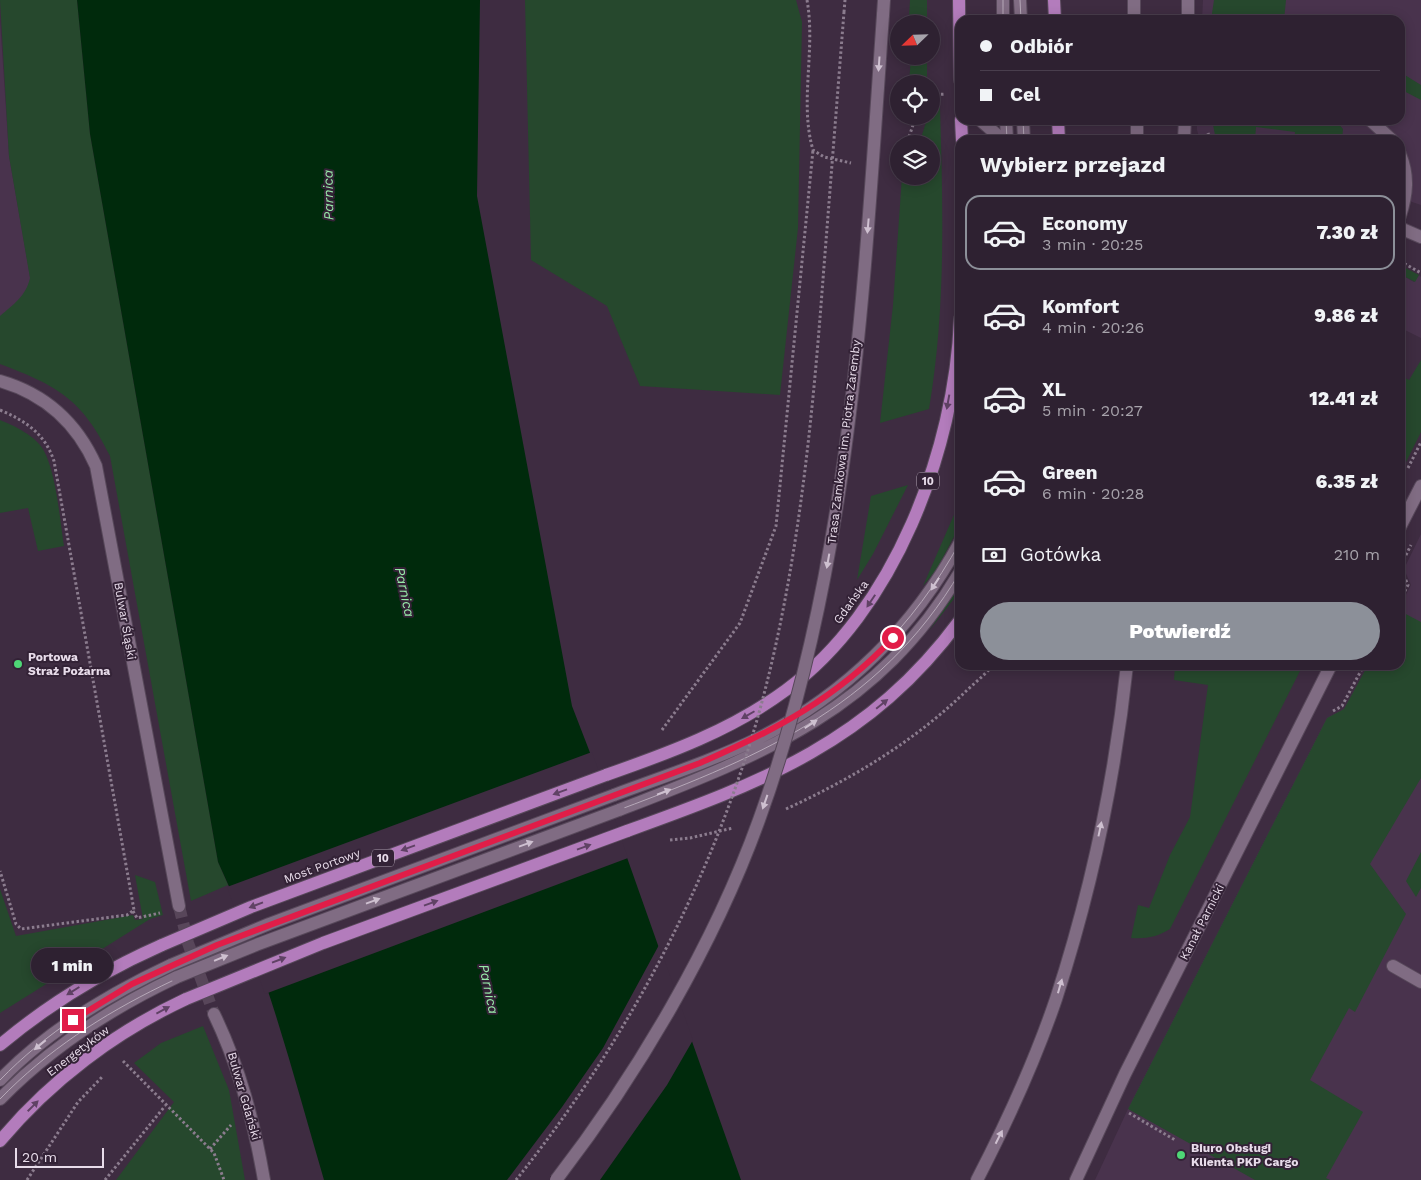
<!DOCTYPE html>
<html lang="pl">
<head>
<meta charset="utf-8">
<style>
	body { margin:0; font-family:"Work Sans",sans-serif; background:#3a2e3d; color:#f1f3f6; height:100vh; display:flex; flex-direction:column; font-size:19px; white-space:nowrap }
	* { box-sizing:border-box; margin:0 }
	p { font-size:16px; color:#a7a3ab }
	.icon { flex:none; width:28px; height:28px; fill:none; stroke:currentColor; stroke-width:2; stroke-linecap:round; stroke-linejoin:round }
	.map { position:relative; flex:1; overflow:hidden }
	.side { position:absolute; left:955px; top:135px; width:450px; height:535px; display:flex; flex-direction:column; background:#2e2131; border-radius:15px; box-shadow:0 2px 12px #0003,0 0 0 1px #493e4d }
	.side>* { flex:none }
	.hud { position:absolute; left:955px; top:15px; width:450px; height:110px; border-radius:15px; box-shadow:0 2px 12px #0003,0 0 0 1px #493e4d; display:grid; align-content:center; height:110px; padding:0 25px; background:#2e2131 }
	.needle { width:32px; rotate:247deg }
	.controls { position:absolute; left:890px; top:15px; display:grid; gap:10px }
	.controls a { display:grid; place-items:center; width:50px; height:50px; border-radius:50%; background:#2e2131; box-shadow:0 2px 12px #0003,0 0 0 1px #493e4d; font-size:25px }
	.scale { position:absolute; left:15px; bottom:12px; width:89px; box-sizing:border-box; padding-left:5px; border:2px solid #e8dcea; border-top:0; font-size:14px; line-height:18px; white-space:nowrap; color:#e8dcea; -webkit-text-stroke:4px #332236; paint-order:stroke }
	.end { position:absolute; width:22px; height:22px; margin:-11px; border:6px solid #e11d48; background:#fff; box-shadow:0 0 0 2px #fff }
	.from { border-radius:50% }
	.bubble { position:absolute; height:35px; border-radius:18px; background:#2e2131; box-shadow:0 2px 12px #0003,0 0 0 1px #493e4d; font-size:16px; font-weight:800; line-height:35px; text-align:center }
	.hud b { display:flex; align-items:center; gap:18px; height:48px; font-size:19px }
	.hud b+b { border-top:1px solid #493e4d }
	.hud i { width:12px; height:12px; background:#f1f3f6 }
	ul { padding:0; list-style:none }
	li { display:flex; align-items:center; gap:15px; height:75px; margin:0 10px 8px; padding:0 15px; border:2px solid transparent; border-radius:15px }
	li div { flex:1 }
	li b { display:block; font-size:19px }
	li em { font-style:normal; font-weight:800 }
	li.current { border-color:#8c9099 }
	li>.icon { width:45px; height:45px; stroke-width:1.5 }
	h2 { padding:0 25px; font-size:22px; line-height:60px }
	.pay { display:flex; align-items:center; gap:12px; height:55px; padding:0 25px; font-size:19px }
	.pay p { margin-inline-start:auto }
	.cta { display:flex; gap:10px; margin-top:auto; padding:10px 25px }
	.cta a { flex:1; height:58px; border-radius:30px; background:#8c9099; color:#fff; font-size:20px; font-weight:800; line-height:58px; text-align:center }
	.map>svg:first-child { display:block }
</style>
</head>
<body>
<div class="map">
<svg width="1421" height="1180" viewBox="0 0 1421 1180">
	<rect width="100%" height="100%" fill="#3e2c41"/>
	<path fill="#49334d" d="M1203,0H1421V205L1400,198V140H1200L1197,130V120H1400V20H1202Z
		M0,20L9,156L32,288L0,322Z
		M1400,274L1414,282L1419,275L1421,277V338L1401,328L1400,329Z
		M1421,534V1180H1095L1128,1109L1327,718L1344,709L1368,665H1400V606L1411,585L1404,569Z"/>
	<path fill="#26482d" d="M0,0H77L90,134L218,862L228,885L191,901L110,456C82,399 58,386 0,364V316C14,304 26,296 30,278L9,156Z
		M525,0H796L802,22L798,228L780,395L640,386L607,306L531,260Z
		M910,0H927V24H913V17H909Z
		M1214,0H1286L1284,20H1211Z
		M911,56H927V84H909Z
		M1400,72L1421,85V100L1400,89Z
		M940,107C943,208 946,309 929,409L880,423L893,305L902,176H931V144H919L928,116H931V110Z
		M1212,120H1318L1338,123L1343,129L1342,140H1294L1295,132L1256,127L1255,140H1216Z
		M1400,265L1419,275L1415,282L1400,274Z
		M1421,360V432L1400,474V375L1409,380Z
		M0,420C15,426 36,436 44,451C56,473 60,520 64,546L38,551L28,508L0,513Z
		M908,485L873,554L857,580L871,496Z
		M960,501V525L937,569L923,586Z
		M960,584V591L929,631Z
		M1400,611L1421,622V778L1370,864L1406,914L1355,1012L1349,1008L1310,1080L1363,1112L1326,1178L1330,1180H1255L1128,1109L1327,718L1344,709L1368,665H1400Z
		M1175,665H1303L1170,929C1157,937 1146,939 1131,938L1138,905L1149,908L1170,855L1190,817L1208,685L1174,680Z
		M1421,852V888L1416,897L1406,881Z
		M135,875L155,882L163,915L150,919L0,1013V889L16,936L133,915L135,920L143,919Z
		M203,1026L229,1090L245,1180H116L174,1102L134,1063L161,1043Z"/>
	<path fill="#002a0c" d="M77,0H480L477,196L572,706L589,750L741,1180H324C293,1074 265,963 218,862L90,134Z"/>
	<path fill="#3e2c41" d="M592,752L628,858L265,994L227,887Z
		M659,945L693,1040L667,1085L600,1180H507L562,1107L603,1048Z"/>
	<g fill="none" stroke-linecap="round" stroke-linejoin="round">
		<path stroke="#58465a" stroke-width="12" stroke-dasharray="12 6" stroke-linecap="butt" d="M179,906L188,943L214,1014"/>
		<g stroke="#57485a" stroke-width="14">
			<path id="service" d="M1003,0V20
				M1020,0L1021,20
				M1006,120L1007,140
				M1023,120L1024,140
				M1370,120L1392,140
				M1400,154C1409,176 1407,194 1400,216
				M614,795C662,777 712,761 759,738C845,695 914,627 960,542
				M619,810C761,755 878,711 960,572
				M1393,966L1421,982
				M0,1080C48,1030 109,994 171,965
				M0,1099C51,1047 111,1008 177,977"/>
		</g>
		<g stroke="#57485a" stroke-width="14">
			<path id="minor" d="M1188,20V0
				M980,120L1003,140
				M1184,140L1185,120
				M1400,228L1421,237
				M0,381C45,394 77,423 96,466L179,906
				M1400,527L1421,486
				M214,1014C240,1068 254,1122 264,1180
				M1076,1180L1125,1074L1331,665"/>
		</g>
		<g stroke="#57485a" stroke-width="14">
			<path id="secondary" d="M1134,0V20
				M883,15L884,0
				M1137,120V140
				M977,1180C1007,1122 1035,1061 1056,999C1091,891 1115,778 1127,665"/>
		</g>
		<g stroke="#57485a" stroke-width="14">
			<path id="primary" d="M959,0L960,80
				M1054,0L1055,20
				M961,120L962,140
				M1058,120L1059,140
				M606,775C669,753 732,730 786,690C894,612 955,449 960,319
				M627,831C763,782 870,742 960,620
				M0,1045C50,1003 103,971 162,945
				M0,1141C50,1081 115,1032 186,999"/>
		</g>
		<path stroke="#8b7c8e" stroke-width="3" stroke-dasharray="2.5 2.5" stroke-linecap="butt" d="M807,0C816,50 799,102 813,150L824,157L851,163
			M844,12L845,0
			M931,95L946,94
			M1208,133L1210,140
			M903,144L908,140L916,116
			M1400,261L1421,273
			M0,410C26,421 45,434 54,461L134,910L127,915L21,929L16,924L0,871
			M1408,468L1421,442
			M1400,600L1408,585L1400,567L1411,545
			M1333,711L1342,706L1364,665
			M662,730L740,623L776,526L813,150
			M786,809C851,779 910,744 962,695C972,685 984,676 993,665
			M670,840L690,838L733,828
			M133,911L137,918L160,913
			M123,1061L214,1153L224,1180
			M1129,1113L1175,1140
			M210,1149L231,1125
			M27,1180L78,1102L103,1076
			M105,1180L165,1106"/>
		<use href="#service" stroke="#806c83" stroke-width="12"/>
		<use href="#minor" stroke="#806c83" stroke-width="12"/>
		<use href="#secondary" stroke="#806c83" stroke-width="12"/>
		<use href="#primary" stroke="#b37cbc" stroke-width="12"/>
		<path stroke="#b6a8b8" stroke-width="1" d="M1003,0V20
			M1020,0L1021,20
			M1006,120L1007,140
			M1023,120L1024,140
			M0,1080C93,984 224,941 346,896C434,863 522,830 610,797C661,778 713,761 762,736C847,693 914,626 960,542
			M0,1099C95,1001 221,958 346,911C433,879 521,846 608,814C752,760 878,711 960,572"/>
		<g stroke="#57485a" stroke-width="14" stroke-linecap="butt">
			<path id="service-bridge" d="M171,965L269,924L614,795
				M177,977L256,945L619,810"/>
		</g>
		<g stroke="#57485a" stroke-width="14" stroke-linecap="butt">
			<path id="secondary-bridge" d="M556,1180C637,1075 714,945 759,820C852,563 864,285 883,15"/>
		</g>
		<g stroke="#57485a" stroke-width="14" stroke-linecap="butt">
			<path id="primary-bridge" d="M162,945L251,907L606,775
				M186,999L323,943L627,831"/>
		</g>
		<path stroke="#8b7c8e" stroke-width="3" stroke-dasharray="2.5 2.5" stroke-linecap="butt" d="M516,1180C624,1045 709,887 757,720C797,578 812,426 823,279C830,190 837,101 844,12"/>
		<use href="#service-bridge" stroke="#806c83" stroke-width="12"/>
		<use href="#secondary-bridge" stroke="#806c83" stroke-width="12"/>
		<use href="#primary-bridge" stroke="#b37cbc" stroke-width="12"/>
	</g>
	<defs><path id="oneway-solid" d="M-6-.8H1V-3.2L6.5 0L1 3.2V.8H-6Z" transform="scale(1.25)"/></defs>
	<g fill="#cec0d0">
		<use href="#oneway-solid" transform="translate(879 64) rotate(94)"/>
		<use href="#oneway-solid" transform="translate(868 226) rotate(95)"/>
		<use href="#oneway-solid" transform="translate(828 561) rotate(100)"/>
		<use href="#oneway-solid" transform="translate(935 584) rotate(123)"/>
		<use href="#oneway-solid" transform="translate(811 724) rotate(-33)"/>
		<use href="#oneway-solid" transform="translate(664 792) rotate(-21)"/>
		<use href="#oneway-solid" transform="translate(765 802) rotate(109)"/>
		<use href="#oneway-solid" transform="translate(1100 829) rotate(-78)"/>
		<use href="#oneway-solid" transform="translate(526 844) rotate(-20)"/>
		<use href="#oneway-solid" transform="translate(373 901) rotate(-20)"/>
		<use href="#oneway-solid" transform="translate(221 958) rotate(-22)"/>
		<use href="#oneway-solid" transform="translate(1060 986) rotate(-74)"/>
		<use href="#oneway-solid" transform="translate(40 1045) rotate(140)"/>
		<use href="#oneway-solid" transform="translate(999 1137) rotate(-63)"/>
	</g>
	<g fill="#604265">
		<use href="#oneway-solid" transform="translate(948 402) rotate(100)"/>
		<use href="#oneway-solid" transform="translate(871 601) rotate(124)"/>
		<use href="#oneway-solid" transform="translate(882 704) rotate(-39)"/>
		<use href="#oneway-solid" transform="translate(748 715) rotate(150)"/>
		<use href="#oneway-solid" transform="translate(560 792) rotate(160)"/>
		<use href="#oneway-solid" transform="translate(584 847) rotate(-20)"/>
		<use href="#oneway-solid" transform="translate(408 848) rotate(160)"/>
		<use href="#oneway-solid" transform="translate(431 903) rotate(-20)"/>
		<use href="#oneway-solid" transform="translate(256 905) rotate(159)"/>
		<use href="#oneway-solid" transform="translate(279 960) rotate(-21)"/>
		<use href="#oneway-solid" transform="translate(73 991) rotate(148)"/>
		<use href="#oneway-solid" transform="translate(163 1010) rotate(-28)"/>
		<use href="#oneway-solid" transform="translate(33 1106) rotate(-45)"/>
	</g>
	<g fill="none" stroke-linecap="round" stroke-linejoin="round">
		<path stroke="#e11d48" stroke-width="6" d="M73,1020L132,984L217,945L700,763C774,731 837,698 893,638"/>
	</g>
	<g fill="#4ed676" stroke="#332236" stroke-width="2">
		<circle cx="18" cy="664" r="5"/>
		<circle cx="1181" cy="1155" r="5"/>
	</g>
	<g text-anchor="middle" stroke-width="4" stroke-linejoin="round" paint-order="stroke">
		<g fill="#332236" stroke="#b2a4b4" stroke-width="1">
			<rect x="917" y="472.5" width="22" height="17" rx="4"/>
			<rect x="372" y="849.5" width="22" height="17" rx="4"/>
		</g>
		<g font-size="11" font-weight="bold" fill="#e8dcea">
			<text x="928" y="485">10</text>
			<text x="383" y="862">10</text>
		</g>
		<g font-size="12" fill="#e8dcea" stroke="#332236">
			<text transform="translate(844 442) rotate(-83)" y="4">Trasa Zamkowa im. Piotra Zaremby</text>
			<text transform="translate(851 602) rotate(-54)" y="4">Gdańska</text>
			<text transform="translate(125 621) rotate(80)" y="4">Bulwar Śląski</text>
			<text transform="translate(322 866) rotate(-20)" y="4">Most Portowy</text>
			<text transform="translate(1202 922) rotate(-63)" y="4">Kanał Parnicki</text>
			<text transform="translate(78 1051) rotate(-37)" y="4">Energetyków</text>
			<text transform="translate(244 1096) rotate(74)" y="4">Bulwar Gdański</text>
		</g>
		<g font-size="12" font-weight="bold" fill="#e8dcea" stroke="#332236" text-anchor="start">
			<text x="28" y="661">Portowa<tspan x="28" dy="14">Straż Pożarna</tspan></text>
			<text x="1191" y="1152">Biuro Obsługi<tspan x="1191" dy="14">Klienta PKP Cargo</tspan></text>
		</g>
		<g font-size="14" font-style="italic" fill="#98eaa9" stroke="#332236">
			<text transform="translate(328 195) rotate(-91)" y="5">Parnica</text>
			<text transform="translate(405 592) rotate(78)" y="5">Parnica</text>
			<text transform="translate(489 989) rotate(78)" y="5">Parnica</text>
		</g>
	</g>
</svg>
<div class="controls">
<a><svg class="needle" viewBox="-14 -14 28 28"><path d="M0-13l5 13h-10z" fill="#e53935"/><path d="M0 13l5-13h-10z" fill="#a7a3ab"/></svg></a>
<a><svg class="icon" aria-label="locate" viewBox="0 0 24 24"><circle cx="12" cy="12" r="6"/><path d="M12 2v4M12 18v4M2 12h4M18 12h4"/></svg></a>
<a><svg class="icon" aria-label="layers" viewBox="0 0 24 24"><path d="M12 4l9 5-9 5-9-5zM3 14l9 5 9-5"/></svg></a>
</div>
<div class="scale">20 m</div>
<i class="end from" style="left:893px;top:638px"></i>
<i class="end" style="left:73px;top:1020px"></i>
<div class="bubble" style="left:31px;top:948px;width:82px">1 min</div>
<div class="hud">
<b><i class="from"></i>Odbiór</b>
<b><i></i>Cel</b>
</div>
<section class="side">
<h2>Wybierz przejazd</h2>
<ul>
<li class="current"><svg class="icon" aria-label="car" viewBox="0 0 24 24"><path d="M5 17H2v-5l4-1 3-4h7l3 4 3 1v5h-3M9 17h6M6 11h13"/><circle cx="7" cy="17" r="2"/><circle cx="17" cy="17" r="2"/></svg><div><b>Economy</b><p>3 min · 20:25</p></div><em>7.30 zł</em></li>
<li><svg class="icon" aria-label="car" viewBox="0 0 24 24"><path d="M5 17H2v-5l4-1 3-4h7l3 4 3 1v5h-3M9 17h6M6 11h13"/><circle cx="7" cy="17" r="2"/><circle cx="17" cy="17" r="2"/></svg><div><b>Komfort</b><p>4 min · 20:26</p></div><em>9.86 zł</em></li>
<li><svg class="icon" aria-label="car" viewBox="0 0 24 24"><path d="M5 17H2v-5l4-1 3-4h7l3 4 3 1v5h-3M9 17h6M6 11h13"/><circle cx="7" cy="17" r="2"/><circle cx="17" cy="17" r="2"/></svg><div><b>XL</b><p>5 min · 20:27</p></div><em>12.41 zł</em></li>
<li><svg class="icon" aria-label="car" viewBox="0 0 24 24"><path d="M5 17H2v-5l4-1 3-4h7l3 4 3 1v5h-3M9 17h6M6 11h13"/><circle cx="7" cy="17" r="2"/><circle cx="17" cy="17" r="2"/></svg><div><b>Green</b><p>6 min · 20:28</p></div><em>6.35 zł</em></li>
</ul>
<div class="pay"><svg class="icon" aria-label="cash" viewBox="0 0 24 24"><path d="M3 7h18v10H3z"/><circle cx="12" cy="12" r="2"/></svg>Gotówka<p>210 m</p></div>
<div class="cta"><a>Potwierdź</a></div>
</section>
</div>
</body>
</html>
